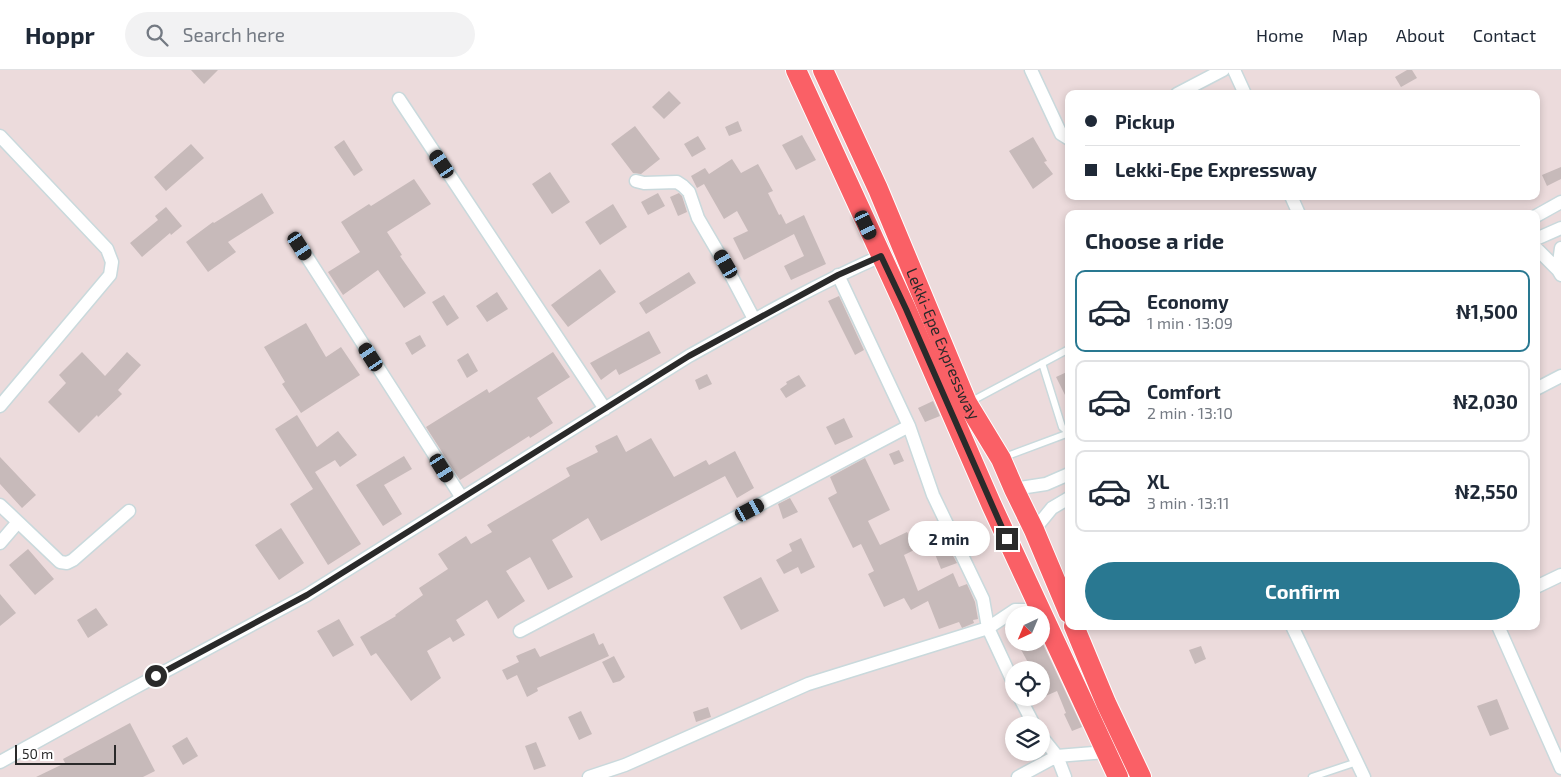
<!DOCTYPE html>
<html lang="en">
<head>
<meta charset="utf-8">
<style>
	body { margin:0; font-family:"Exo 2",sans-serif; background:#f2f2f3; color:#1f2937; height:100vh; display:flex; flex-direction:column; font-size:19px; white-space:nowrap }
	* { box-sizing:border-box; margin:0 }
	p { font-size:16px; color:#747a83 }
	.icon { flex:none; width:28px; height:28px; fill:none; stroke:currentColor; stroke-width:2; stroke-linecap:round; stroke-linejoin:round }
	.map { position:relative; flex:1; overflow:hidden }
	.panel { position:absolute; left:1065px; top:140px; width:475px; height:420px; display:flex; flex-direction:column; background:#fff; border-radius:10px; box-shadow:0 2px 8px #0003 }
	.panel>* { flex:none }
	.guide { position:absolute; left:1065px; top:20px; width:475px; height:110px; border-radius:10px; box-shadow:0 2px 8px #0003; display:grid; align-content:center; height:110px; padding:0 20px; background:#fff }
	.needle { width:32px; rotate:224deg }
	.buttons { position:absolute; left:1005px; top:536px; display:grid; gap:10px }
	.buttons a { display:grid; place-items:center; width:45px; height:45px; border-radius:50%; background:#fff; box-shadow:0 2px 8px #0003; font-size:25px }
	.scale { position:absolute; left:15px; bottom:12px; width:101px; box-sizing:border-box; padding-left:5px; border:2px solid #2a2a2a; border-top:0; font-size:14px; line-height:18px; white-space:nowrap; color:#2a2a2a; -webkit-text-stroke:4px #fff; paint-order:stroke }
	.end { position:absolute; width:22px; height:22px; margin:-11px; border:6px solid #2a2a2a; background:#fff; box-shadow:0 0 0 2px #fff }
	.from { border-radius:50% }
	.bubble { position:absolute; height:35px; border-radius:18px; background:#fff; box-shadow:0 2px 8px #0003; font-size:16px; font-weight:700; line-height:35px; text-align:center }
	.car { position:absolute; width:15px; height:30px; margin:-15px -8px; border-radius:6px; box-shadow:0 0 4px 1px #0007; background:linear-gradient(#222 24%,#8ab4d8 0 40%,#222 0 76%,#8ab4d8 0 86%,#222 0) }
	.guide b { display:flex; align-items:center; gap:18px; height:48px; font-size:19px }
	.guide b+b { border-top:1px solid #e0e1e3 }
	.guide i { width:12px; height:12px; background:#1f2937 }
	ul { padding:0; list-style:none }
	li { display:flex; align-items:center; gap:15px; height:82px; margin:0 10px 8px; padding:0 10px; border:2px solid #e0e1e3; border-radius:10px }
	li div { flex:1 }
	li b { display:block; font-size:19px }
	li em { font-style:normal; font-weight:700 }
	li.current { border-color:#297891 }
	li>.icon { width:45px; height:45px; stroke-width:1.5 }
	h2 { padding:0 20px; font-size:22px; line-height:60px }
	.primary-button { display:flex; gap:10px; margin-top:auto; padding:10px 20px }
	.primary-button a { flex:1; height:58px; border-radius:30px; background:#297891; color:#fff; font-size:20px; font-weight:700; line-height:58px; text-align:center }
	header { display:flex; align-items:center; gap:30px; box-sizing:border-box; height:70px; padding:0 25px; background:#fff; border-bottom:1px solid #e0e1e3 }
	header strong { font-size:24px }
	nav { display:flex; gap:28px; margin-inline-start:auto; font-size:18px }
	.search { width:350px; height:45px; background:#f2f2f3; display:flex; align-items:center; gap:12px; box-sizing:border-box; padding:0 18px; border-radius:28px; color:#747a83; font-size:19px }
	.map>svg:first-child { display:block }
</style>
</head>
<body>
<header>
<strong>Hoppr</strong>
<div class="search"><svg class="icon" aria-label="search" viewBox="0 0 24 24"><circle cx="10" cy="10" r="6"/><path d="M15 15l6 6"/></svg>Search here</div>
<nav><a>Home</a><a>Map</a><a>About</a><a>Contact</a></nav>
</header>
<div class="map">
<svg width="1561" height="707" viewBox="0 0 1561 707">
	<rect width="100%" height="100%" fill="#ecdbdc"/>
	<path fill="#c7baba" d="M191,0H218L204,14Z
		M1407,0H1412L1417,8L1401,17L1395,7Z
		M669,21L681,33L664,49L652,37Z
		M738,51L742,61L729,66L725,57Z
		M635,56L660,89L641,104L633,103L611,74Z
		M802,65L816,90L796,100L782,75Z
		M698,66L706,79L692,87L684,74Z
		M1033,67L1047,91L1044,92L1053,104L1033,119L1009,81Z
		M344,70L363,100L354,106L334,77Z
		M191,74L204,88L166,121L154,107Z
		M732,89L741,103L758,94L773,121L768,123L779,145L781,144L786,154L804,145L826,194L791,210L784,196L804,186L794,164L744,190L733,168L748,161L737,141L724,149L704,114L697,118L691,106L705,98L709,104Z
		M1561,97V109L1547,116L1542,105Z
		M550,102L570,132L552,144L532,114Z
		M414,109L431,134L387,162L402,185L400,186L426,223L404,238L378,200L343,225L328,202L360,182L341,152L369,134L371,136Z
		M262,123L274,143L228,172L236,182L208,202L186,172L213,152L214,153Z
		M658,123L665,136L648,145L641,132Z
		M679,123L682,126L687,142L678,146L670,127Z
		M613,134L627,157L600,175L585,152Z
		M166,137L182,156L171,165L170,163L142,187L130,173L158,150L155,146Z
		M600,199L616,222L568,257L551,235Z
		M689,202L696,213L646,244L639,233Z
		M497,222L508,239L487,252L476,236Z
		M444,225L459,248L447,256L432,232Z
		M839,226L864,280L855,285L828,231Z
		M306,253L326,287L341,277L360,305L301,343L282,314L285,312L264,277Z
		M649,261L661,283L619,305L616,299L601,310L590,293Z
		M420,265L426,276L412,285L405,273Z
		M82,282L105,306L127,282L141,295L118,320L122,324L98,347L97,345L79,363L48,332L66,313L59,305Z
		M553,282L570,307L537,328L553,353L530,368L529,366L460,410L426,357L487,319L489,323Z
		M468,283L478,301L467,308L457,290Z
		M1069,301V333L1056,307Z
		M707,304L712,314L699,320L695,310Z
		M799,305L806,316L786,328L780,319L787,314L786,312Z
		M933,331L940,346L925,352L918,338Z
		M297,345L317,377L338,361L357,385L340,397L335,390L315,402L361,474L328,495L290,434L313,419L275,359Z
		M844,348L853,367L835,375L826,357Z
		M617,365L626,382L651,368L674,407L706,390L709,395L735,381L754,418L737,428L725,406L601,471L588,448L552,470L573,507L548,520L530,487L506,501L525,531L498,549L487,530L456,550L465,565L453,572L450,567L427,581L441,608L411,631L376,583L371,586L360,567L396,546L395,545L423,525L419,518L448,499L438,484L466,466L471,474L492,462L487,455L570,406L566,398L598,382L595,376Z
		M899,380L904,391L894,395L889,384Z
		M404,386L412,399L384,415L402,444L383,456L356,415Z
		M0,387L36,425L22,438L0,414Z
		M865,388L890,440L868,451L880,475L907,462L911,469L934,459L939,468L904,485L918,521L953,503L959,517L967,514L975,532L978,549L973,550L974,553L962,558L959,552L939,559L928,531L911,540L904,528L884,537L868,504L874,501L861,474L853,478L828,428L837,423L830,407Z
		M790,428L798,442L783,449L778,434Z
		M281,458L304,493L279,510L255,475Z
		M801,468L815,497L801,504L798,497L784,504L776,490L792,481L789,474Z
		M941,469L948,485L952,484L957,493L941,499L931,474Z
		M28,479L54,509L35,525L9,495Z
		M761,507L779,541L741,560L723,527Z
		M0,524L16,543L0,556Z
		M96,538L108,555L88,568L77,550Z
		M339,549L354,575L333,587L317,561Z
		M594,563L599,575L603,573L609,586L537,618L538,621L527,627L517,605L507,610L502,600L519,592L516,586L535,578L540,587Z
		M1017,572H1042L1082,657L1072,661L1064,644L1066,643L1057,621L1041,628V600H1032Z
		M1201,576L1206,589L1195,594L1189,580Z
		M614,586L625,607L620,611L613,613L602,592Z
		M1497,629L1509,659L1490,666L1477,636Z
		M708,637L711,647L696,652L693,642Z
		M581,641L592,664L579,670L568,647Z
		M130,653L155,701L143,707H36L65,693L63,689Z
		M187,667L198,686L183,695L172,676Z
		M536,672L546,696L534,700L525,676Z"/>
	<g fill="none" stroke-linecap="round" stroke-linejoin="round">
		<g stroke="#c9d9dc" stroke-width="9">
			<path id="service" d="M1042,293L1062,357L1069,363
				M970,332L1069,279
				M1002,388L1069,363
				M1312,707L1357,692"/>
		</g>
		<g stroke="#c9d9dc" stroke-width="15">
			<path id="minor" d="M1031,0L1061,64L1069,69
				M1234,0L1245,24
				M1177,24L1223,0
				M399,29L605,339
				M0,66L107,179L112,192L110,205L0,336
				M636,111L644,113L677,112L683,116L689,122L698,148L725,194L754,249
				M1291,126L1299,144
				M1536,146L1561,132
				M1536,169L1561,158
				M300,176L462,428
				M1536,178L1558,200L1561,205
				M1558,200L1561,178
				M838,205L909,356L933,425L983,529L988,558L1014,614
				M1536,319L1561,306
				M1014,419L1046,414L1069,404
				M0,435L18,452L0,473
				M18,452L60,492L67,493L73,490L129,441
				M1034,460L1052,438L1069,428
				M1536,517L1561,505
				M1292,556L1364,707
				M1498,556L1561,698
				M520,561L909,356
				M1020,628L1034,655
				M1041,666L1057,686L1065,707
				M0,692L123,624L307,525L689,286C752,251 815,215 881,186
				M589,707L625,695L808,614L988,558L1015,540H1031L1038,545
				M1018,707L1057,686L1106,682"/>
		</g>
		<g stroke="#fff" stroke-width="22">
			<g id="trunk">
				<path d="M796,0L906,239L992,436L1118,707"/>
				<path id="s1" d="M823,0L878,119L967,333L1001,389L1014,419L1034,460L1069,543"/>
				<path d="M1074,556L1106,633L1141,707"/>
			</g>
		</g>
		<use href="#service" stroke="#fff" stroke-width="6"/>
		<use href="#minor" stroke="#fff" stroke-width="12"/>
		<use href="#trunk" stroke="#fa6066" stroke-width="20"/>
	</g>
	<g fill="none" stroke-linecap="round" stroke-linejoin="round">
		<path stroke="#2a2a2a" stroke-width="6" d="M156,606L307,525L689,286L838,205L881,186L906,239L1007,469"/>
	</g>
	<g text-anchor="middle" stroke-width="4" stroke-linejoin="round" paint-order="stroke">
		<g font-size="16" fill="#2a2a2a" stroke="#fff">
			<text dy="6" stroke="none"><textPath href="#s1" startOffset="299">Lekki-Epe Expressway</textPath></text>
		</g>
	</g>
</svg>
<div class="buttons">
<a><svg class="needle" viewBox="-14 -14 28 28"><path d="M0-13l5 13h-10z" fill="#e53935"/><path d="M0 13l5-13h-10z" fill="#747a83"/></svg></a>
<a><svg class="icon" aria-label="locate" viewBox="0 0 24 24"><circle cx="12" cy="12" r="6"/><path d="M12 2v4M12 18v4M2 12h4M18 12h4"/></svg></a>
<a><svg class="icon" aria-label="layers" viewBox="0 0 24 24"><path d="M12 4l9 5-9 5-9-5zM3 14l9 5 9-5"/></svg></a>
</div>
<div class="scale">50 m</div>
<i class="end from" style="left:156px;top:606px"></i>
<i class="end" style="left:1007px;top:469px"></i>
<div class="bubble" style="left:908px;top:451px;width:82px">2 min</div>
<i class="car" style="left:442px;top:94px;rotate:326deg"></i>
<i class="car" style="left:866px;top:155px;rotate:155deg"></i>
<i class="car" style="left:300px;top:176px;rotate:147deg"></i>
<i class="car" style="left:726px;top:194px;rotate:330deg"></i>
<i class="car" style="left:371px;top:287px;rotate:327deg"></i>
<i class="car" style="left:442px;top:398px;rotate:148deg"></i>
<i class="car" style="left:750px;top:440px;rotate:62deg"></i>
<div class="guide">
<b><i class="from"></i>Pickup</b>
<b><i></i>Lekki-Epe Expressway</b>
</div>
<section class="panel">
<h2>Choose a ride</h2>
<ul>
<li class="current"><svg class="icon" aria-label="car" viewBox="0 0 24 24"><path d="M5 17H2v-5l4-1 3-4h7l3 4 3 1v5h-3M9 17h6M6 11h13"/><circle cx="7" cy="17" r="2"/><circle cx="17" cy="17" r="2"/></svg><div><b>Economy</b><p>1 min · 13:09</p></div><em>₦1,500</em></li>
<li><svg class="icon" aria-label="car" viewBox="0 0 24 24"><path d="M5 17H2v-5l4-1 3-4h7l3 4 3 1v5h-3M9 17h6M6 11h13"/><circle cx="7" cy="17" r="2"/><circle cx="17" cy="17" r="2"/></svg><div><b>Comfort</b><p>2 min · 13:10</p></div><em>₦2,030</em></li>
<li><svg class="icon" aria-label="car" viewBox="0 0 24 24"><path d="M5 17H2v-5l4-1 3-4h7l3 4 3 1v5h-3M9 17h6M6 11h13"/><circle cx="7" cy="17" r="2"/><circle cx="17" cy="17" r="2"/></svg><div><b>XL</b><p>3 min · 13:11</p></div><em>₦2,550</em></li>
</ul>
<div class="primary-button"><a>Confirm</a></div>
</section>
</div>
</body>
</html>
